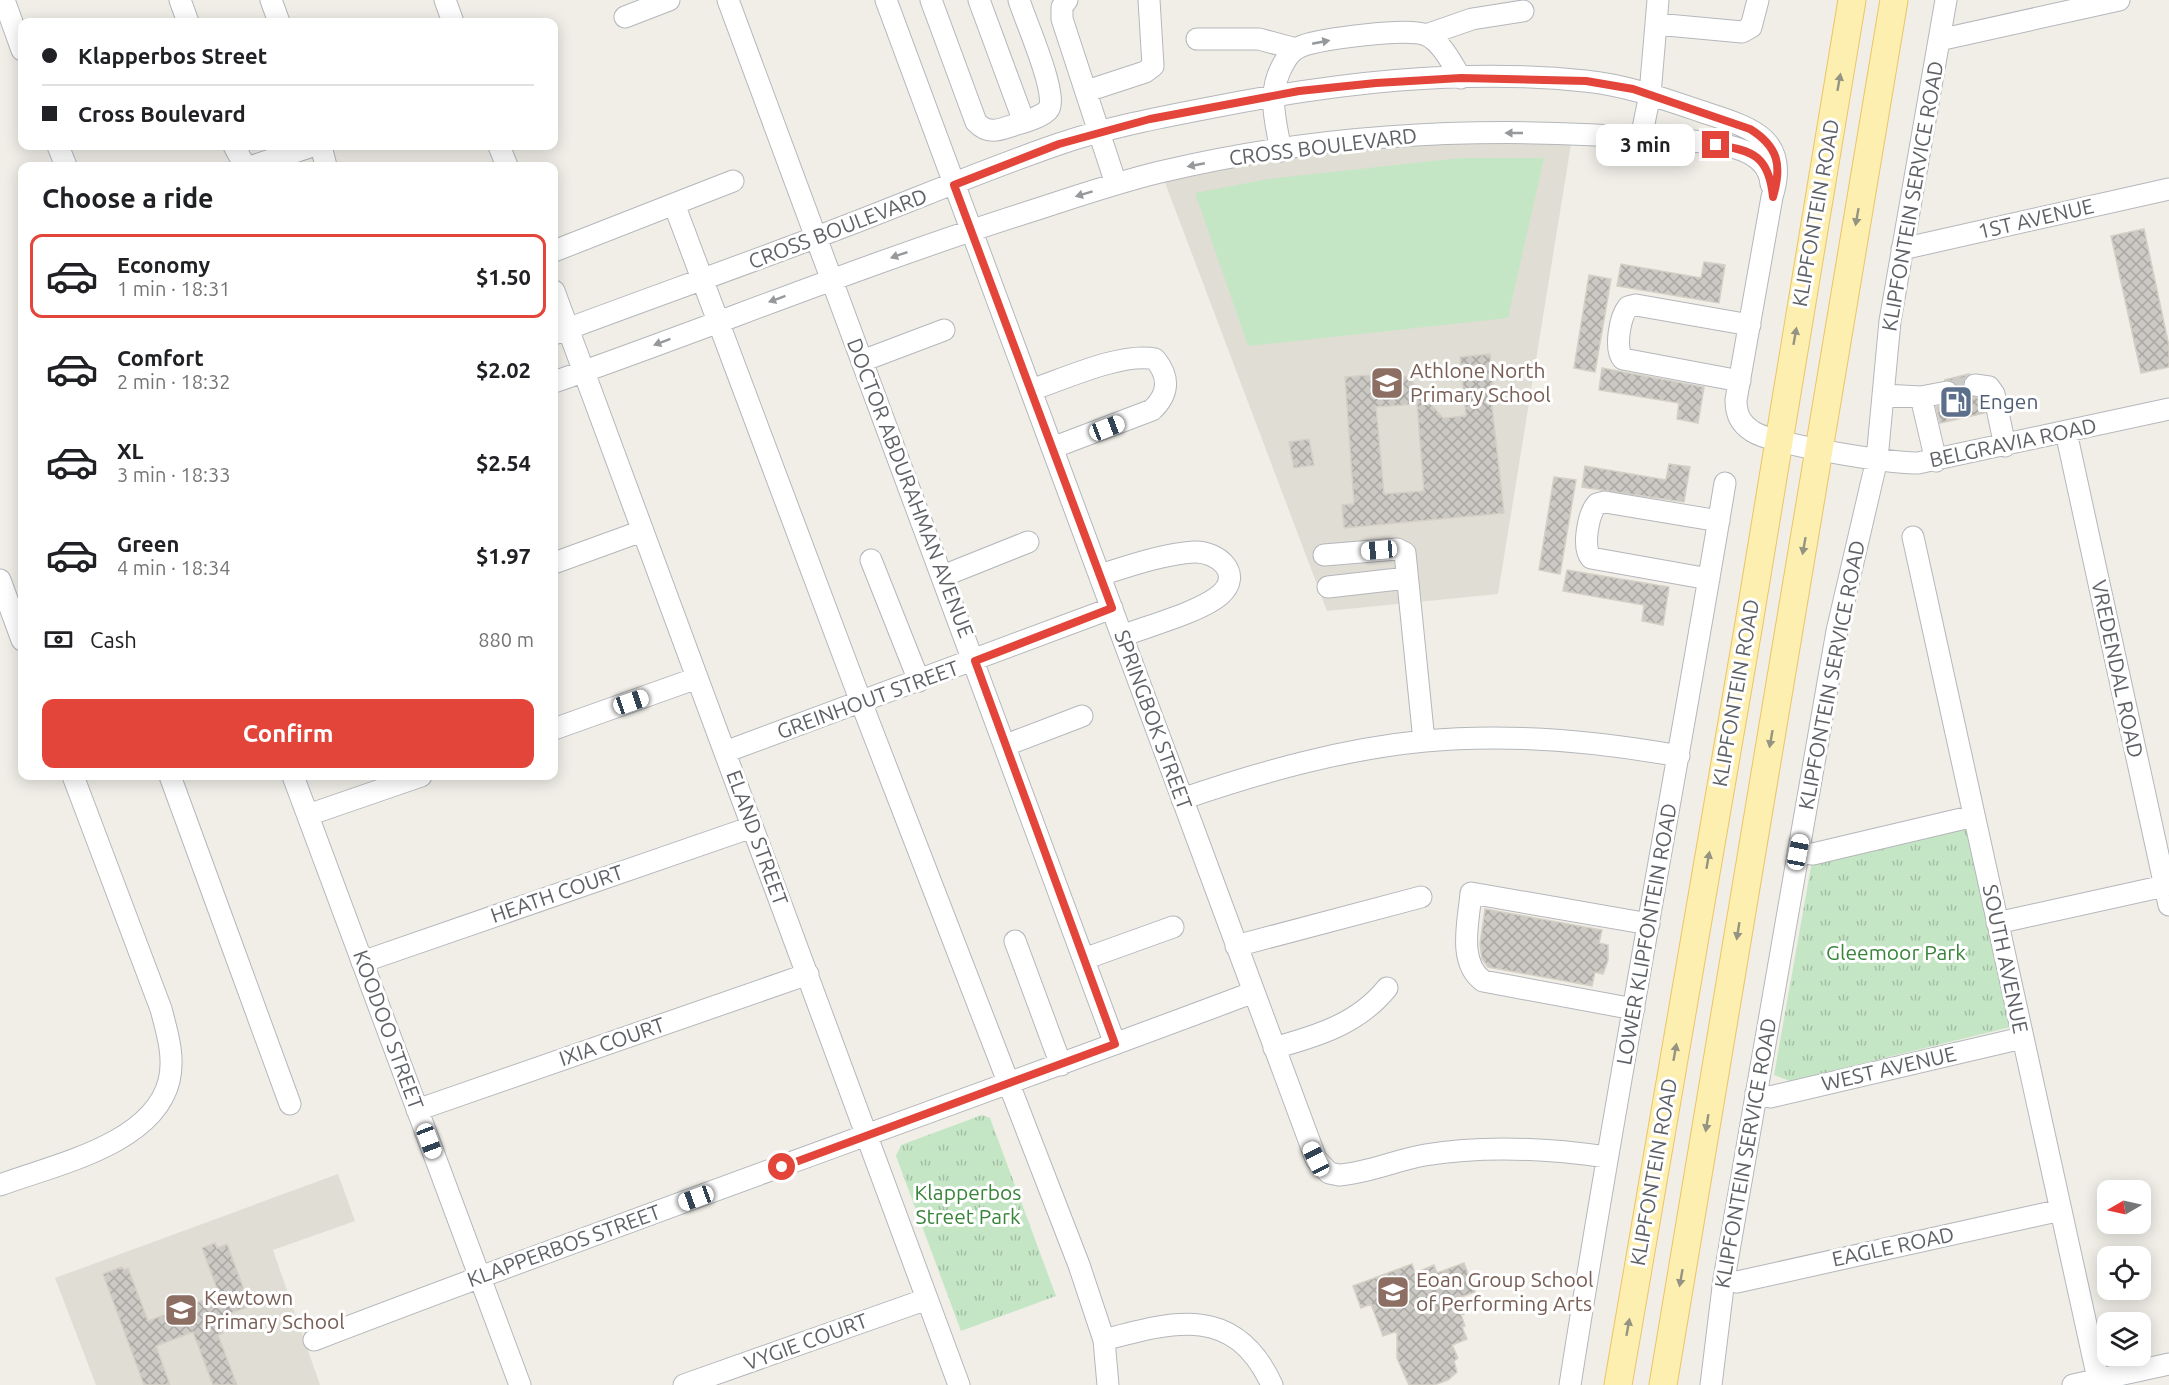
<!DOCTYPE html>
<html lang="en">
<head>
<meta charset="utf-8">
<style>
	body { margin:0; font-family:Ubuntu,sans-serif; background:#f2f2f2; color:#202124; height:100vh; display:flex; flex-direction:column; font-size:22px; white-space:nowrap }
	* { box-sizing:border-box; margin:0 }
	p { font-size:20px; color:#757577 }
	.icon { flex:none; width:33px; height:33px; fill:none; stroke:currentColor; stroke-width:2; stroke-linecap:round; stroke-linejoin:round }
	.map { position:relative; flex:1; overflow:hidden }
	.panel { position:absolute; left:18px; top:162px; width:540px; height:618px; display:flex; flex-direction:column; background:#fff; border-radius:12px; box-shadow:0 3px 15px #0003 }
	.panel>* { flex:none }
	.banner { position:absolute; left:18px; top:18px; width:540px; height:132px; border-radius:12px; box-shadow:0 3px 15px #0003; display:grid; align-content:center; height:132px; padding:0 24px; background:#fff }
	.needle { width:39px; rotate:261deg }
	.tools { position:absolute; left:2097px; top:1180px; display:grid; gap:12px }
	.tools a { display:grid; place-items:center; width:54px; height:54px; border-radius:12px; background:#fff; box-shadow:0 3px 15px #0003; font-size:30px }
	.end { position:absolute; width:27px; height:27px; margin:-14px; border:8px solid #e3453a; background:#fff; box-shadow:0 0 0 3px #fff }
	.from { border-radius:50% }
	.bubble { position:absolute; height:42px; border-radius:12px; background:#fff; box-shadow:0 3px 15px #0003; font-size:20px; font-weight:600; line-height:42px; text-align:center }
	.car { position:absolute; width:18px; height:36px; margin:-18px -9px; border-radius:8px; box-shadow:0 0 4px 2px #0007; background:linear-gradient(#fff 24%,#345 0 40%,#fff 0 76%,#345 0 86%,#fff 0) }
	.banner b { display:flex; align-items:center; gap:21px; height:57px; font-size:22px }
	.banner b+b { border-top:2px solid #e0e0e0 }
	.banner i { width:15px; height:15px; background:#202124 }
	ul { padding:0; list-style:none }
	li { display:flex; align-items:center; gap:18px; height:84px; margin:0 12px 9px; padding:0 12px; border:3px solid transparent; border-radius:12px }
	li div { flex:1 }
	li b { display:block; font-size:22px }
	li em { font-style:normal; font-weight:600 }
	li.on { border-color:#e3453a }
	li>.icon { width:54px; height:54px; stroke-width:1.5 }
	h2 { padding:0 24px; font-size:27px; line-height:72px }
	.pay { display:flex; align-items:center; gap:15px; height:66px; padding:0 24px; font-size:22px }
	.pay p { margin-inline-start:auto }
	.cta { display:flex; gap:12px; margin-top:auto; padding:12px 24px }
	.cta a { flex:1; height:69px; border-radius:12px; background:#e3453a; color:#fff; font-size:24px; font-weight:600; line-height:69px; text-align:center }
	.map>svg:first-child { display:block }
</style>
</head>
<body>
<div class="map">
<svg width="2169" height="1385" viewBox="0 0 2169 1385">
	<defs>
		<pattern id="park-tufts" width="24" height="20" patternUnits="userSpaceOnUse" patternTransform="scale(1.5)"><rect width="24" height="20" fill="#c5e6c5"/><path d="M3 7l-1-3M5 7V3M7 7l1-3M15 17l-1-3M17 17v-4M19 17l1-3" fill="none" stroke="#a3bea4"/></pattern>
		<pattern id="building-cross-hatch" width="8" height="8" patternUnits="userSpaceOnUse" patternTransform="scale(1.5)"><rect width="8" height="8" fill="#ccc9c4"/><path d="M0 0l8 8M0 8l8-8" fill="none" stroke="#a9a7a3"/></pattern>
	</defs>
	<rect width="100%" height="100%" fill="#f0eee7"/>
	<path fill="#e0ddd5" d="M1573,132L1498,594L1327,611L1161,172L1230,158Z
		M338,1174L355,1221L273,1250L320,1385H96L55,1278Z"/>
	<path fill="url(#park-tufts)" d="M1969,823L2011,1027L1790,1081L1774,1075L1812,861Z
		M982,1115L990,1118L1056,1296L961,1331L896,1156L901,1145Z"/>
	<path fill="#c5e6c5" d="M1460,158H1544L1508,318L1248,346L1195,193L1268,179Z"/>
	<path fill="url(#building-cross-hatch)" stroke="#d5d0c6" stroke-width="1.5" fill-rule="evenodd" d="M2144,229L2169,346V367L2141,373L2111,236Z
		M1704,262L1725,265L1719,303L1617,286L1621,264L1701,278Z
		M1589,275L1611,279L1595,372L1574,368Z
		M1490,354L1494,396L1491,397L1504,513L1344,528L1342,505L1354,504L1345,377L1371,375V380L1412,376L1413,383L1443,418L1466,416L1460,357ZM1417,404L1424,491L1384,494L1376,407Z
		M1602,368L1704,387L1698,423L1677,419L1679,403L1599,390Z
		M1969,374L1963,383V389L1968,395L1982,399L1985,413L1940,423L1936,407L1955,402L1959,396L1956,383L1944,380Z
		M1309,439L1314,465L1294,468L1289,442Z
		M1669,464L1690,467L1684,502L1582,487L1585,466L1666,480Z
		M1554,477L1576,480L1560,574L1539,570Z
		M1567,570L1669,587L1663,625L1642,621L1644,605L1563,591Z
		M1485,909L1602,930L1599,943L1608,945V960L1603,974L1595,972L1592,986L1488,967L1482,959L1480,944Z
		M215,1243L217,1248L227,1244L250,1306L217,1318L223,1333L218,1335L237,1385H213L193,1332L156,1346L170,1385H144L103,1274L122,1267L124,1270L128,1268L148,1321L219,1294L202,1248Z
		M1464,1263L1475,1292L1458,1298L1464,1314L1461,1315L1465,1326L1462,1327L1467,1339L1452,1345L1458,1358L1454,1361L1457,1372L1448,1380L1434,1385H1409L1397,1358V1331L1383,1336L1371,1304L1361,1308L1353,1286L1412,1264L1415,1273L1434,1265L1437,1273Z"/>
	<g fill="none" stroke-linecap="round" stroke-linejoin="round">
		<path stroke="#cccbc7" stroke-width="21" stroke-dasharray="21 10" stroke-linecap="butt" d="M1947,392L1975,385"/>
		<g stroke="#b4b7bb" stroke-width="23">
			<path id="minor" d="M4,0L22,50
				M180,0L188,22
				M271,0L279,22
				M445,0L453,22
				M728,0L1115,1044
				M886,0L1316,1159L1329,1173L1339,1175C1368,1173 1396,1160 1425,1155C1486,1145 1545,1148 1606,1157
				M931,0L976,122C988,135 999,130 1014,125C1024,122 1040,118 1048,110C1060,97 1024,18 1019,0
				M979,0L1024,122
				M1067,0L1062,7V19L1116,184
				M625,17L669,0
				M1656,24L1742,32L1751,27L1758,0
				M1426,35L1472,19L1523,11
				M1197,39H1259L1296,49
				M1939,40L2119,0
				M1087,91L1145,72L1153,66L1149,0
				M1641,138L1650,94L1658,0
				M58,146L66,166
				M234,146L245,166
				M321,146L326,166
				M499,146L507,166
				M1281,151C1275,118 1266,92 1285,61C1289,54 1294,49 1302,46C1321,39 1409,27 1426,35C1442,42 1452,64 1461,78
				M253,166L312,146
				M674,204L733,181
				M1902,249L2169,189
				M554,251L674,204L861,702L1079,1265L1104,1340L1108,1385
				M554,291L959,1385
				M554,334C647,299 741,266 835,230C909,202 983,170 1059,144C1109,127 1162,117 1214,107C1335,83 1462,68 1585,81C1625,85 1662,98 1700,111C1748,127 1791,136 1772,197L1736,400C1736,414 1740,423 1752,431C1769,444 1894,464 1918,463L2169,409
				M862,361L944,330
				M1740,381L1623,359C1614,349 1620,317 1628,307L1636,305L1750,325
				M554,382C711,327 865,264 1025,213C1069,199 1114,183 1160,172C1323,133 1491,125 1657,139C1692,142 1768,138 1771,184
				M1975,385L1989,387L1994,394L2005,446
				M1031,390C1064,379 1122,352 1155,359C1170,377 1169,394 1152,410L1052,448
				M1883,395L1921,397L1947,392
				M1921,397L1936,461
				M2066,432L2169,905
				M1913,537L2098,1379
				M1324,555L1397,549L1405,553L1424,741
				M871,560L919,681
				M554,563L642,531
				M1100,575C1129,566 1163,554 1194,552C1218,551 1244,574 1220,595C1200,612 1148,626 1122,636
				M943,576L1028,542
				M1709,579L1591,558C1582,548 1588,514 1597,504L1605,502L1719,521
				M0,580L22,640
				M1328,587L1407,578
				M554,729L697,678
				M1006,745L1082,716
				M725,752L1112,608
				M170,776L290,1104
				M293,776L520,1385
				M1182,799C1261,772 1342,749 1425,741C1510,733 1595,741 1679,756
				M308,815L421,776
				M1798,852L1813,854L1974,816
				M1997,923L2169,885
				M1015,941L1061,1065
				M1236,946L1421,897
				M1084,959L1173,927
				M362,962L752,827
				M1634,1009L1483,981C1457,962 1469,920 1471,893L1649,924
				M1274,1048C1317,1036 1358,1024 1387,988
				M1756,1093L1770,1097L2022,1038
				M417,1110L808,974
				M0,1185C53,1165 153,1145 169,1081C175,1057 167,1032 161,1009L73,776
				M1724,1279L1737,1282L2061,1210
				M314,1340C626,1220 941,1110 1254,992
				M1104,1340C1174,1321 1235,1304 1272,1385
				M684,1385L927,1299
				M1570,1385C1617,1084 1675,784 1725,483
				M1711,1385L1724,1279L1837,631L1877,459L1890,321L1946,0
				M2073,1385L2169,1364"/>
		</g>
		<g stroke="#edc464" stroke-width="29">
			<path id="major" d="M1618,1385L1748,629L1852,0
				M1663,1385L1894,0"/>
		</g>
		<use href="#minor" stroke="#fff" stroke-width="21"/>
		<use href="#major" stroke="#fcefb0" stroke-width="27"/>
	</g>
	<defs><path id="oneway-solid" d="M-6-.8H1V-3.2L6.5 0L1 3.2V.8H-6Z" transform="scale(1.5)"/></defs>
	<g fill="#96999c">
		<use href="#oneway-solid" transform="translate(1321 42) rotate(-11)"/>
		<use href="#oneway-solid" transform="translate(1514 133) rotate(180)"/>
		<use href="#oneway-solid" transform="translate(1196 165) rotate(169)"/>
		<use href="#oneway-solid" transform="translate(1084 194) rotate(163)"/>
		<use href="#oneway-solid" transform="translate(899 255) rotate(161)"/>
		<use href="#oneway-solid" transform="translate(777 299) rotate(160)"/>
		<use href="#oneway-solid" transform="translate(662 342) rotate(159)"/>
	</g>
	<g fill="#959381">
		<use href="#oneway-solid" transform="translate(1839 82) rotate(-80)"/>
		<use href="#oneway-solid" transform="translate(1857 217) rotate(100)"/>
		<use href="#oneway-solid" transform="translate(1795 336) rotate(-80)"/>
		<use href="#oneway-solid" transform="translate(1804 546) rotate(100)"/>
		<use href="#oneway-solid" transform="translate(1771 739) rotate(100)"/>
		<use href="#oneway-solid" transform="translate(1708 860) rotate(-80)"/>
		<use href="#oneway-solid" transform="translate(1738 931) rotate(99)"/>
		<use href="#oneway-solid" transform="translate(1675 1052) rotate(-80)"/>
		<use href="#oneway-solid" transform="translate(1707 1123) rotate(99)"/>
		<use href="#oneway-solid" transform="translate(1681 1278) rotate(100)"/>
		<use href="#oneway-solid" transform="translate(1628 1327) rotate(-80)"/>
	</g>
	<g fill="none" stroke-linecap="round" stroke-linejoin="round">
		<path stroke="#e3453a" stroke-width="8" d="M782,1167L1115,1044L975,661L1112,608L954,185L1059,144L1150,119L1299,91L1376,83L1461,78L1586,81L1633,89L1750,129C1779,147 1782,166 1773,197C1769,157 1754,150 1716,145"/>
	</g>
	<defs>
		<g id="school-square" transform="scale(1.725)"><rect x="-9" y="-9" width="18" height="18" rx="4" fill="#8d6e63" stroke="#fff"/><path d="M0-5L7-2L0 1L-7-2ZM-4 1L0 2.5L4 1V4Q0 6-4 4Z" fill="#fff"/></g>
		<g id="fuel-square" transform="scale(1.725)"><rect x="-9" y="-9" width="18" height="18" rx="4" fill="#5c6f8a" stroke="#fff"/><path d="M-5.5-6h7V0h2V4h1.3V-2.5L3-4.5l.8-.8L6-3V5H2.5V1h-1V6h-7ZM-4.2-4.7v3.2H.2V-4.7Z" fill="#fff"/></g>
		<g id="university-square" transform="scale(1.725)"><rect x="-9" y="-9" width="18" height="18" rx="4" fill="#8d6e63" stroke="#fff"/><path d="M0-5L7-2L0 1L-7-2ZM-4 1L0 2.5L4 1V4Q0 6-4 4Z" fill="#fff"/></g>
	</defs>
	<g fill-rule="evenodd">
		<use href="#school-square" x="1387" y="383"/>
		<use href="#fuel-square" x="1956" y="402"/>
		<use href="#university-square" x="1393" y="1292"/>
		<use href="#school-square" x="181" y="1310"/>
	</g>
	<g text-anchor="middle" stroke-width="6" stroke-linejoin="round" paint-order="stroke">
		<g font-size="21" fill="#5e6267" stroke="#fff">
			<text transform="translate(1323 147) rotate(-7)" y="7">CROSS BOULEVARD</text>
			<text transform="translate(1913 196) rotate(-80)" y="7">KLIPFONTEIN SERVICE ROAD</text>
			<text transform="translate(1816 213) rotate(-80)" y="7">KLIPFONTEIN ROAD</text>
			<text transform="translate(2036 219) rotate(-13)" y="7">1ST AVENUE</text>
			<text transform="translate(838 229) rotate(-21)" y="7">CROSS BOULEVARD</text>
			<text transform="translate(2013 443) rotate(-12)" y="7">BELGRAVIA ROAD</text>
			<text transform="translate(910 488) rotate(69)" y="7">DOCTOR ABDURAHMAN AVENUE</text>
			<text transform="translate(2117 669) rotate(78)" y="7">VREDENDAL ROAD</text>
			<text transform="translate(1832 675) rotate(-79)" y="7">KLIPFONTEIN SERVICE ROAD</text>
			<text transform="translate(1736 693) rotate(-80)" y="7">KLIPFONTEIN ROAD</text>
			<text transform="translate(868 700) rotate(-20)" y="7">GREINHOUT STREET</text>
			<text transform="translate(1153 720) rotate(70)" y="7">SPRINGBOK STREET</text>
			<text transform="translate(757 838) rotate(70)" y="7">ELAND STREET</text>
			<text transform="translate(557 894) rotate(-19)" y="7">HEATH COURT</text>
			<text transform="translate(1647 934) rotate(-80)" y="7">LOWER KLIPFONTEIN ROAD</text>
			<text transform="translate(2005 959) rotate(78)" y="7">SOUTH AVENUE</text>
			<text transform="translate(388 1030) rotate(70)" y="7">KOODOO STREET</text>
			<text transform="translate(612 1042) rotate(-19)" y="7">IXIA COURT</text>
			<text transform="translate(1889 1069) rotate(-13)" y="7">WEST AVENUE</text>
			<text transform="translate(1746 1153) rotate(-80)" y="7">KLIPFONTEIN SERVICE ROAD</text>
			<text transform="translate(1654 1172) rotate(-80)" y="7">KLIPFONTEIN ROAD</text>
			<text transform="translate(564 1246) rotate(-20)" y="7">KLAPPERBOS STREET</text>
			<text transform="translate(1893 1247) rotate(-12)" y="7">EAGLE ROAD</text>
			<text transform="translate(806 1342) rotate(-20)" y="7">VYGIE COURT</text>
		</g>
		<g font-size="21" fill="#785e54" stroke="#fff" text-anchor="start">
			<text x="1410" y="378">Athlone North<tspan x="1410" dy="24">Primary School</tspan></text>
			<text x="1416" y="1287">Eoan Group School<tspan x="1416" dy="24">of Performing Arts</tspan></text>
			<text x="204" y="1305">Kewtown<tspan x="204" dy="24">Primary School</tspan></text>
		</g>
		<g font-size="21" fill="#4e5e75" stroke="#fff" text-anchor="start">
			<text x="1979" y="409">Engen</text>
		</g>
		<g font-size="21" fill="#39843b" stroke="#fff">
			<text x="1896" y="960">Gleemoor Park</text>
			<text x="968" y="1200">Klapperbos<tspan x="968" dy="24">Street Park</tspan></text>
		</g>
	</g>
</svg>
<div class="tools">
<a><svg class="needle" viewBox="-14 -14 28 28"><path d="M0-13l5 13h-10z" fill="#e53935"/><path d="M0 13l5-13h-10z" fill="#757577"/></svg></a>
<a><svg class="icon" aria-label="locate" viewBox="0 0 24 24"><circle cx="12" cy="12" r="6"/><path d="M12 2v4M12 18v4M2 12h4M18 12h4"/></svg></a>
<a><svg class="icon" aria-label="layers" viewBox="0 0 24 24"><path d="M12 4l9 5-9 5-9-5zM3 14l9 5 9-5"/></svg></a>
</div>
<i class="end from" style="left:782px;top:1167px"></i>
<i class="end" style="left:1716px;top:145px"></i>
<div class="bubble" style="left:1596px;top:124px;width:99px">3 min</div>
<i class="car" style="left:1107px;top:428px;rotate:69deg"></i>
<i class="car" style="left:1379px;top:550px;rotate:265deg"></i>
<i class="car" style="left:631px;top:702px;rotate:71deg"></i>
<i class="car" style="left:1798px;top:852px;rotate:11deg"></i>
<i class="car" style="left:429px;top:1141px;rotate:159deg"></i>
<i class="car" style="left:1316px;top:1159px;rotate:334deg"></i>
<i class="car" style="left:696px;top:1198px;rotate:250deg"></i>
<div class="banner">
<b><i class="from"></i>Klapperbos Street</b>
<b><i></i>Cross Boulevard</b>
</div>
<section class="panel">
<h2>Choose a ride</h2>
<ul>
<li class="on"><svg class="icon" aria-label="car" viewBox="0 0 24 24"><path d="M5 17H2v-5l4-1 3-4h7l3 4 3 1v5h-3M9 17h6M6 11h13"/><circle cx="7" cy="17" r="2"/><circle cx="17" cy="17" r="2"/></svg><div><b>Economy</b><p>1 min · 18:31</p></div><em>$1.50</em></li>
<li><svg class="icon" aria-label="car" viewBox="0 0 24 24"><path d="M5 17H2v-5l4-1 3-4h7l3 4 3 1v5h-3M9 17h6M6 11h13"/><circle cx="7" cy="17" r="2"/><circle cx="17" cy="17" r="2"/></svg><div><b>Comfort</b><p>2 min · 18:32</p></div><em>$2.02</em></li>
<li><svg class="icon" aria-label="car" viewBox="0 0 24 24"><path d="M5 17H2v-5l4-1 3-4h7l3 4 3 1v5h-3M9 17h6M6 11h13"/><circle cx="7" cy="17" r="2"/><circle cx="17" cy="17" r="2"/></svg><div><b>XL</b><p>3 min · 18:33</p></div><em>$2.54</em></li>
<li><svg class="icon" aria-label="car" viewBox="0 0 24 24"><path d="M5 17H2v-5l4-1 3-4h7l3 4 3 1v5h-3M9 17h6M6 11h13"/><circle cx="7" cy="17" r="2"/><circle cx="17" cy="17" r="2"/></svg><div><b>Green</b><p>4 min · 18:34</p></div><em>$1.97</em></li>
</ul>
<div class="pay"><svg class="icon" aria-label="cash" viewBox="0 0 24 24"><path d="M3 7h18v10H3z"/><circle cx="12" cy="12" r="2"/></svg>Cash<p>880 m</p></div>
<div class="cta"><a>Confirm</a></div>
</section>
</div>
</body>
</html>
